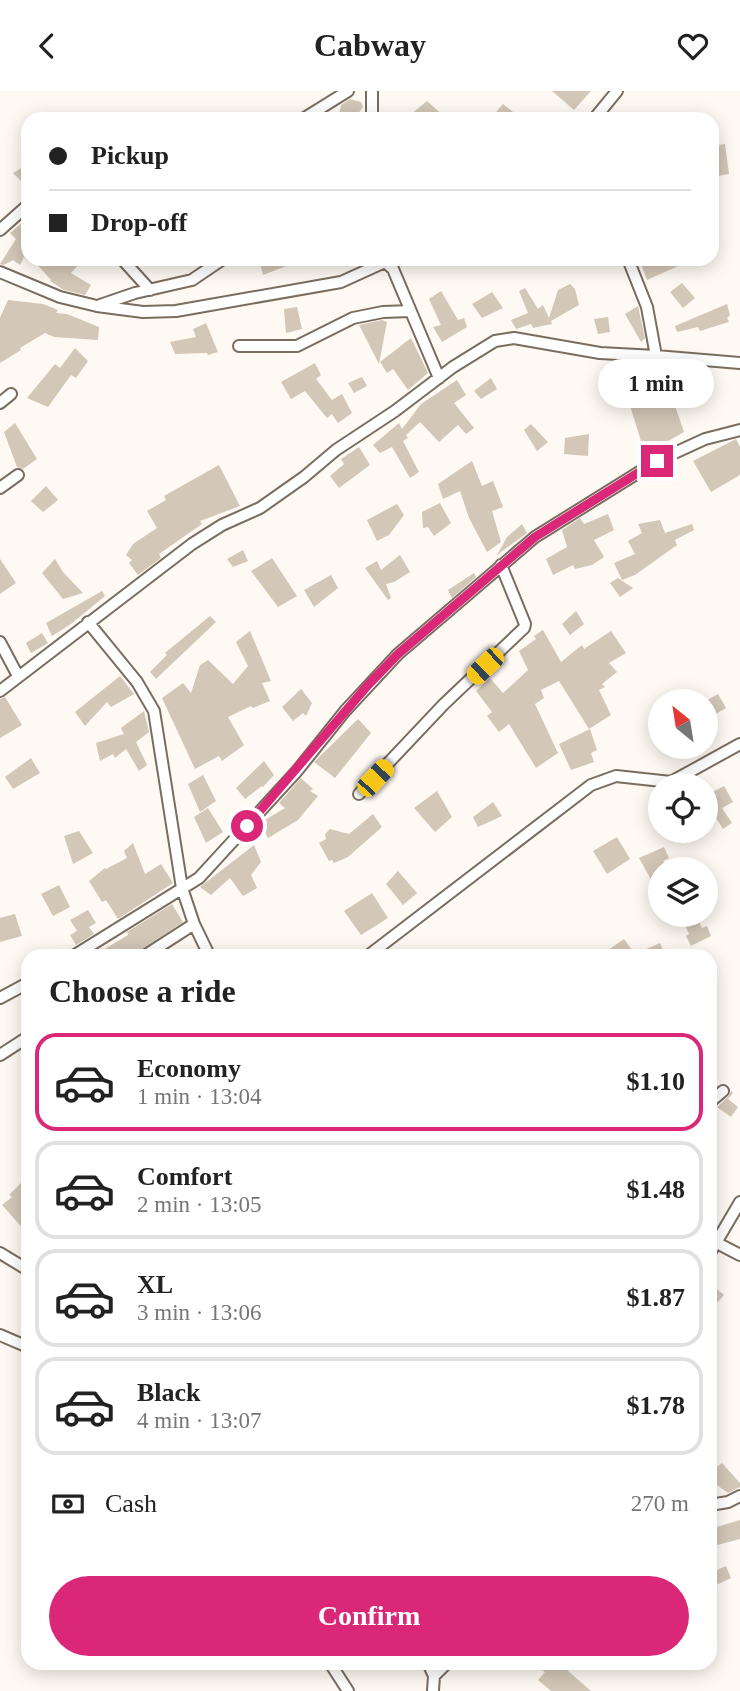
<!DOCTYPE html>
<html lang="en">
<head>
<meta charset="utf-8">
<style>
	body { margin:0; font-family:Georgia,serif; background:#f6f6f6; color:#222; height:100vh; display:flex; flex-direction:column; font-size:26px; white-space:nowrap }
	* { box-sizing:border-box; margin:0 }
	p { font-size:23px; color:#767676 }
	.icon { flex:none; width:38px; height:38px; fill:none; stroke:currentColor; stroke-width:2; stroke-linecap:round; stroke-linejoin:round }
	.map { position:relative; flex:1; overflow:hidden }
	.panel { position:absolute; left:21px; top:858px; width:696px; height:721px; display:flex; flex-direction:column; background:#fff; border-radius:21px; box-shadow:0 4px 18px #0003 }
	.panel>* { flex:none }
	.banner { position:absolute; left:21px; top:21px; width:698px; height:154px; border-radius:21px; box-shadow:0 4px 18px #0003; display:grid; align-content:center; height:154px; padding:0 28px; background:#fff }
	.needle { width:46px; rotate:330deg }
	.controls { position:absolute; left:648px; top:598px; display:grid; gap:14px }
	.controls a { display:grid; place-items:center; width:70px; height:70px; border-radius:50%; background:#fff; box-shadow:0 4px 18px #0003; font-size:35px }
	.end { position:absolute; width:32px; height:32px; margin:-16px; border:9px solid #db2777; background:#fff; box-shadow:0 0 0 4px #fff }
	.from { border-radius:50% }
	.bubble { position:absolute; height:49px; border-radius:24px; background:#fff; box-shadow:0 4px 18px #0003; font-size:23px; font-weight:600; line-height:49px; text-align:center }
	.car { position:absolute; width:21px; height:42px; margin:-21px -10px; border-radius:9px; box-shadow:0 0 5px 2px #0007; background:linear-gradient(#f5c518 24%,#345 0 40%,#f5c518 0 76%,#345 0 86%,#f5c518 0) }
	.banner b { display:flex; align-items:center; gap:24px; height:66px; font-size:26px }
	.banner b+b { border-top:2px solid #e0e0e0 }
	.banner i { width:18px; height:18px; background:#222 }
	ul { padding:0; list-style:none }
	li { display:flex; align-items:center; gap:21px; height:98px; margin:0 14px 10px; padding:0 14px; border:4px solid #e0e0e0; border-radius:21px }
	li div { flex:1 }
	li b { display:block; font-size:26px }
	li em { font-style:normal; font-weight:600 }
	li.selected { border-color:#db2777 }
	li>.icon { width:63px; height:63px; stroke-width:1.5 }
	h2 { padding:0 28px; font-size:32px; line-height:84px }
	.pay { display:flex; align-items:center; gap:18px; height:77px; padding:0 28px; font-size:26px }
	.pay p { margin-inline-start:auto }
	.cta { display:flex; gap:14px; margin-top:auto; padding:14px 28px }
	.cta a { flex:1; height:80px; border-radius:42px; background:#db2777; color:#fff; font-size:28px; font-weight:600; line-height:80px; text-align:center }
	header { display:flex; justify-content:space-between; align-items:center; height:91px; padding:0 28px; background:#fff; font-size:32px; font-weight:600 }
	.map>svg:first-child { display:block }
</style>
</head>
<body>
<header><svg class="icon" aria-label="back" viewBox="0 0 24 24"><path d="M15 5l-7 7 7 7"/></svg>Cabway<svg class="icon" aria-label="heart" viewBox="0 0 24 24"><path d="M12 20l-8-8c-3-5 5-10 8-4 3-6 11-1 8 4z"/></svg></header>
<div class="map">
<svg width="740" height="1600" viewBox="0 0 740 1600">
	<rect width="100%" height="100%" fill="#fff9f3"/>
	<path fill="#d3c7b7" d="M552,0H591L574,19Z
		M350,8L361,11L363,16L354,28H338L341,14Z
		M427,10L447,28H405Z
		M503,13L522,28H490Z
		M725,53L729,83L712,86V55Z
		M28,73V97L13,82Z
		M28,127V170L24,166L20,174L13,169L4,174L0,173L16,148L10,142Z
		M32,168H84L71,182L91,194L85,204L64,199L50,190L51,189Z
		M259,168H302V169L263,184Z
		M639,168H694L647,189Z
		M682,192L695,207L683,217L670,201Z
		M570,193L575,198L579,214L551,230L552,233L533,237L531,233L516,238L511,229L528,222L519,200L525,197L538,218L543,214L549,227L558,199Z
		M441,200L458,229L464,227L467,236L442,251L433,236L441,234L429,208Z
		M492,201L503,217L482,227L472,213Z
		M8,209L43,213L58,219L56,222L67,223L99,236L98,249L54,246L45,242L20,257L21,259L0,272V227Z
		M727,213L730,224L727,227L729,231L700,240L698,236L677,241L675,235Z
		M638,215L645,247L641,251L625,223Z
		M297,216L302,238L286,242L284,218Z
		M608,226L610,241L598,243L594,228Z
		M382,229L387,231L379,273L359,234Z
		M206,232L218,261L208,264L207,262L175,263L170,251L196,246L193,238Z
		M411,247L428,282L408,299L393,278L387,282L380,271Z
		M75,257L88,270L76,287L71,284L48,316L27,307L55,273L60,277Z
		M315,272L321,284L316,288L332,309L342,303L352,322L338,332L332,323L327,327L305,300L291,308L281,291Z
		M656,273L664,274L670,293L668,294L684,341L645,363L627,305L608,306L609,286L628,282L627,277Z
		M362,286L367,295L354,302L348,292Z
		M491,287L497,298L481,308L474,300Z
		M457,289L466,304L454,312L474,337L466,343L458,334L439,351L420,331L406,344L408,347L403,350L419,381L410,387L392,356L380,362L373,354L399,332L402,338L421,313Z
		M15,332L37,368L23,378L17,376L4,341Z
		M531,333L548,351L537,360L524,339Z
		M589,343L588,365L564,363L565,347Z
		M736,348L740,356V384L711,401L693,370Z
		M359,356L370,374L339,397L330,385L344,373L341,368Z
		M472,370L482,395L493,390L503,416L492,420L501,451L487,461L469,427L460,400L443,408L438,393Z
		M219,374L240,415L200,430L202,433L159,463L161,467L138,484L129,472L132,469L126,464L133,453L157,437L147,420L166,409L164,405Z
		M46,395L58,409L43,421L31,410Z
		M440,412L451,432L434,445L428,436L423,437L422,421Z
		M397,413L404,424L389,444L377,450L367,429Z
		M608,423L614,439L594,449L604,466L592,474L575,478L573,474L553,484L546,468L567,456L562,439L580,427L584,433Z
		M660,429L665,442L692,433L694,439L675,449L677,454L635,484L622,489L614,472L635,463L628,450L642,442L638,433Z
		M522,433L527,442L497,464L507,446Z
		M243,459L248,470L233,476L227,468Z
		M400,464L410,481L394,491L386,493L391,507L388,509L365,477L377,470L381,479Z
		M272,467L297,505L278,516L251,480Z
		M0,468L16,492L0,503Z
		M55,468L63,481L83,502L63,508L42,482Z
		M474,482L476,486L452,507L448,499Z
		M331,484L338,497L314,516L304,499Z
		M618,487L633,497L620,506L610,492Z
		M102,500L105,505L71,533L52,545L46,532Z
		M576,520L584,533L570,544L562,533Z
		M210,525L216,531L156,588L150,581L167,564L165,562Z
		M543,539L561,571L582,554L584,558L611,540L626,562L609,572L617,581L602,593L605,596L599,599L611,624L589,638L559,590L541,599L544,607L535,613L558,662L536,677L509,633L499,641L487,625L492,621L476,600L490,587L503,602L528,579L519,560L536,548L534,545Z
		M250,540L271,590L262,592L270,610L253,617L251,615L228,626L244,654L222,670L219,665L195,678L162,607L183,592L191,602L200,574L208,569L233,593L248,575L236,551Z
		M42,542L48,552L31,562L26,552Z
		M120,585L134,603L111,616L107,611L85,635L75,621Z
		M301,598L312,612L306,625L303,622L293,630L282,616Z
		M718,603L726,617L712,625L704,611Z
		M5,606L22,634L0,647V608Z
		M144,620L149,641L136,651L147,674L139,680L126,658L115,667L113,663L100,670L96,652L124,643L121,637Z
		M358,628L371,642L335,687L314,671Z
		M590,638L597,659L591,662L594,671L571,679L559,653Z
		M31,667L40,682L13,698L5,686Z
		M264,670L274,684L263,696L262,695L245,708L236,697Z
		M203,684L216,710L200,721L188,693Z
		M301,687L313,698L310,700L318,705L298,729L268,747L260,732L285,717L279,712Z
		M724,695L733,711L722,717L732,732L723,738L705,709V705Z
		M437,700L452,726L435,741L414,717Z
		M493,711L502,725L478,736L473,726Z
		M208,717L223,741L206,752L194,726Z
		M373,723L382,736L348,766L334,772L332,769L329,770L319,752L326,748L325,743L330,738L349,743Z
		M79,740L93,762L73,773L64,745Z
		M617,746L630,768L607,783L593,760Z
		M133,752L145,783L161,773L173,792L118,828L106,809L102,811L89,790L105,777L106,778L127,767L124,760Z
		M254,754L261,771L251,784L257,797L243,805L230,787L211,804L200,796Z
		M664,756L669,767L663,770L668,779H660V805L639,767Z
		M398,780L417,802L403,814L386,793Z
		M59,794L70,816L53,825L41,803Z
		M372,802L388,827L361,844L344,820Z
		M172,813L183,831L139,860L132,864H89L102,857L103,859L128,844L127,841Z
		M88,819L96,832L89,836L94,843L76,854L70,844L77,840L70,829Z
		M15,823L22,845L0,851V827Z
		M696,824L702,837L707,835L711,845L691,855L686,845L689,843L683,830Z
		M624,848L635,863L660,852L665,864H601Z
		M731,1000L733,1002L728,1008L738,1016L731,1026L717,1016L728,1006Z
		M28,1085V1143L2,1114L12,1106L9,1104Z
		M710,1192L724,1204L710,1220Z
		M722,1372L740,1392V1396L728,1402L710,1389V1381Z
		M740,1429V1448L710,1456V1438Z
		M726,1475L731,1487L710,1497V1482Z
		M530,1572H559L591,1600H551L538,1589L545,1581Z"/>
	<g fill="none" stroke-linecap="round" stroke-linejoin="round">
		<g stroke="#796d5f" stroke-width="14">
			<path id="street" d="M303,28L348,0
				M372,28V0
				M594,28L617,0
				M0,139L28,114
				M122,168L150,199
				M628,168L647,216L656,265L740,272
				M0,181L60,206L97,215L143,221L176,220L341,191L385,171L393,178L439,287
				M100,214L135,202L192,189L223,168
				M239,255H297L353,227L383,221L410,220
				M0,312L11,303
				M0,397L18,384
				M88,531L137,591L154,620L182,797L194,833L209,864
				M0,551L18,585
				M0,600L192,453L222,434L260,417L304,386L336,359L395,320L453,276L495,250L514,247L600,262L656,265
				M359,703L444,613L524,537L525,533L501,474
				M75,864L199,787L297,680L345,620L398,563L535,446L657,370L705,348L740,339
				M146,864L194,833
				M369,864L591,694L616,685L671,691L740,653
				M0,907L28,892
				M0,964L28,946
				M710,1011L723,1000
				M717,1152L740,1164
				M0,1162L28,1179
				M710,1162L740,1111
				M0,1244L28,1256
				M710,1414L728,1411L740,1405
				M330,1572L348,1600
				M428,1572L434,1585L433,1600
				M434,1585L447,1572"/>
		</g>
		<use href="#street" stroke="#fff" stroke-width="10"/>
	</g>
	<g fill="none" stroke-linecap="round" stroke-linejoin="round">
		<path stroke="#db2777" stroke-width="9" d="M247,735L368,594L398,563L535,446L657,370"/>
	</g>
</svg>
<div class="controls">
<a><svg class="needle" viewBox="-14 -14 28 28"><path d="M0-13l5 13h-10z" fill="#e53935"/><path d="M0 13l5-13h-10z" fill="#767676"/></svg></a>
<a><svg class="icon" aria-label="locate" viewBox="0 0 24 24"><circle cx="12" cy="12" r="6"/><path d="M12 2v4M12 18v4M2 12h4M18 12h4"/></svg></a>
<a><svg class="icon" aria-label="layers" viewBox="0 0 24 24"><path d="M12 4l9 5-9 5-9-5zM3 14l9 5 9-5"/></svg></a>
</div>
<i class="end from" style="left:247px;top:735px"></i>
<i class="end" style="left:657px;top:370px"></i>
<div class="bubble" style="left:598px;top:268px;width:116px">1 min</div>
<i class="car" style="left:485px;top:575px;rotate:226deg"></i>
<i class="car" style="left:375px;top:687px;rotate:43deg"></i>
<div class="banner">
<b><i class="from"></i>Pickup</b>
<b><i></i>Drop-off</b>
</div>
<section class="panel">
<h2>Choose a ride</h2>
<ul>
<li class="selected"><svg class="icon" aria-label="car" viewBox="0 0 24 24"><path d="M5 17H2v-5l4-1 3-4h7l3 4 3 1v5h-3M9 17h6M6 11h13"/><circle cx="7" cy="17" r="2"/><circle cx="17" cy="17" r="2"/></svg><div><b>Economy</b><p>1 min · 13:04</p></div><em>$1.10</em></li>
<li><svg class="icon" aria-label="car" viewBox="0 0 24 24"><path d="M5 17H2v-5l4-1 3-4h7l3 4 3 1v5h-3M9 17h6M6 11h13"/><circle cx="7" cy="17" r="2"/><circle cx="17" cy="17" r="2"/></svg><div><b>Comfort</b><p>2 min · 13:05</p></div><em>$1.48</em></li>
<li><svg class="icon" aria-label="car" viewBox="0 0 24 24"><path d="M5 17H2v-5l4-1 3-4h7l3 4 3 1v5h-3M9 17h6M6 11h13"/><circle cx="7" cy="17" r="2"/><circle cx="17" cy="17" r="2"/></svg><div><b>XL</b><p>3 min · 13:06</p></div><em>$1.87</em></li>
<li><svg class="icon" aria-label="car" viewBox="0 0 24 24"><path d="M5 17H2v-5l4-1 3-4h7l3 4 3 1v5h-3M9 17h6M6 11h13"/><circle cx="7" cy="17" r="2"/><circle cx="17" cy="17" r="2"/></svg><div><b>Black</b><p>4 min · 13:07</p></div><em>$1.78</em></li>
</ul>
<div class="pay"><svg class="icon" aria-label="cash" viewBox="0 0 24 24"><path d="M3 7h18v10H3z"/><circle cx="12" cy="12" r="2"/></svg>Cash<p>270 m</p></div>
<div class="cta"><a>Confirm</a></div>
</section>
</div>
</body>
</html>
